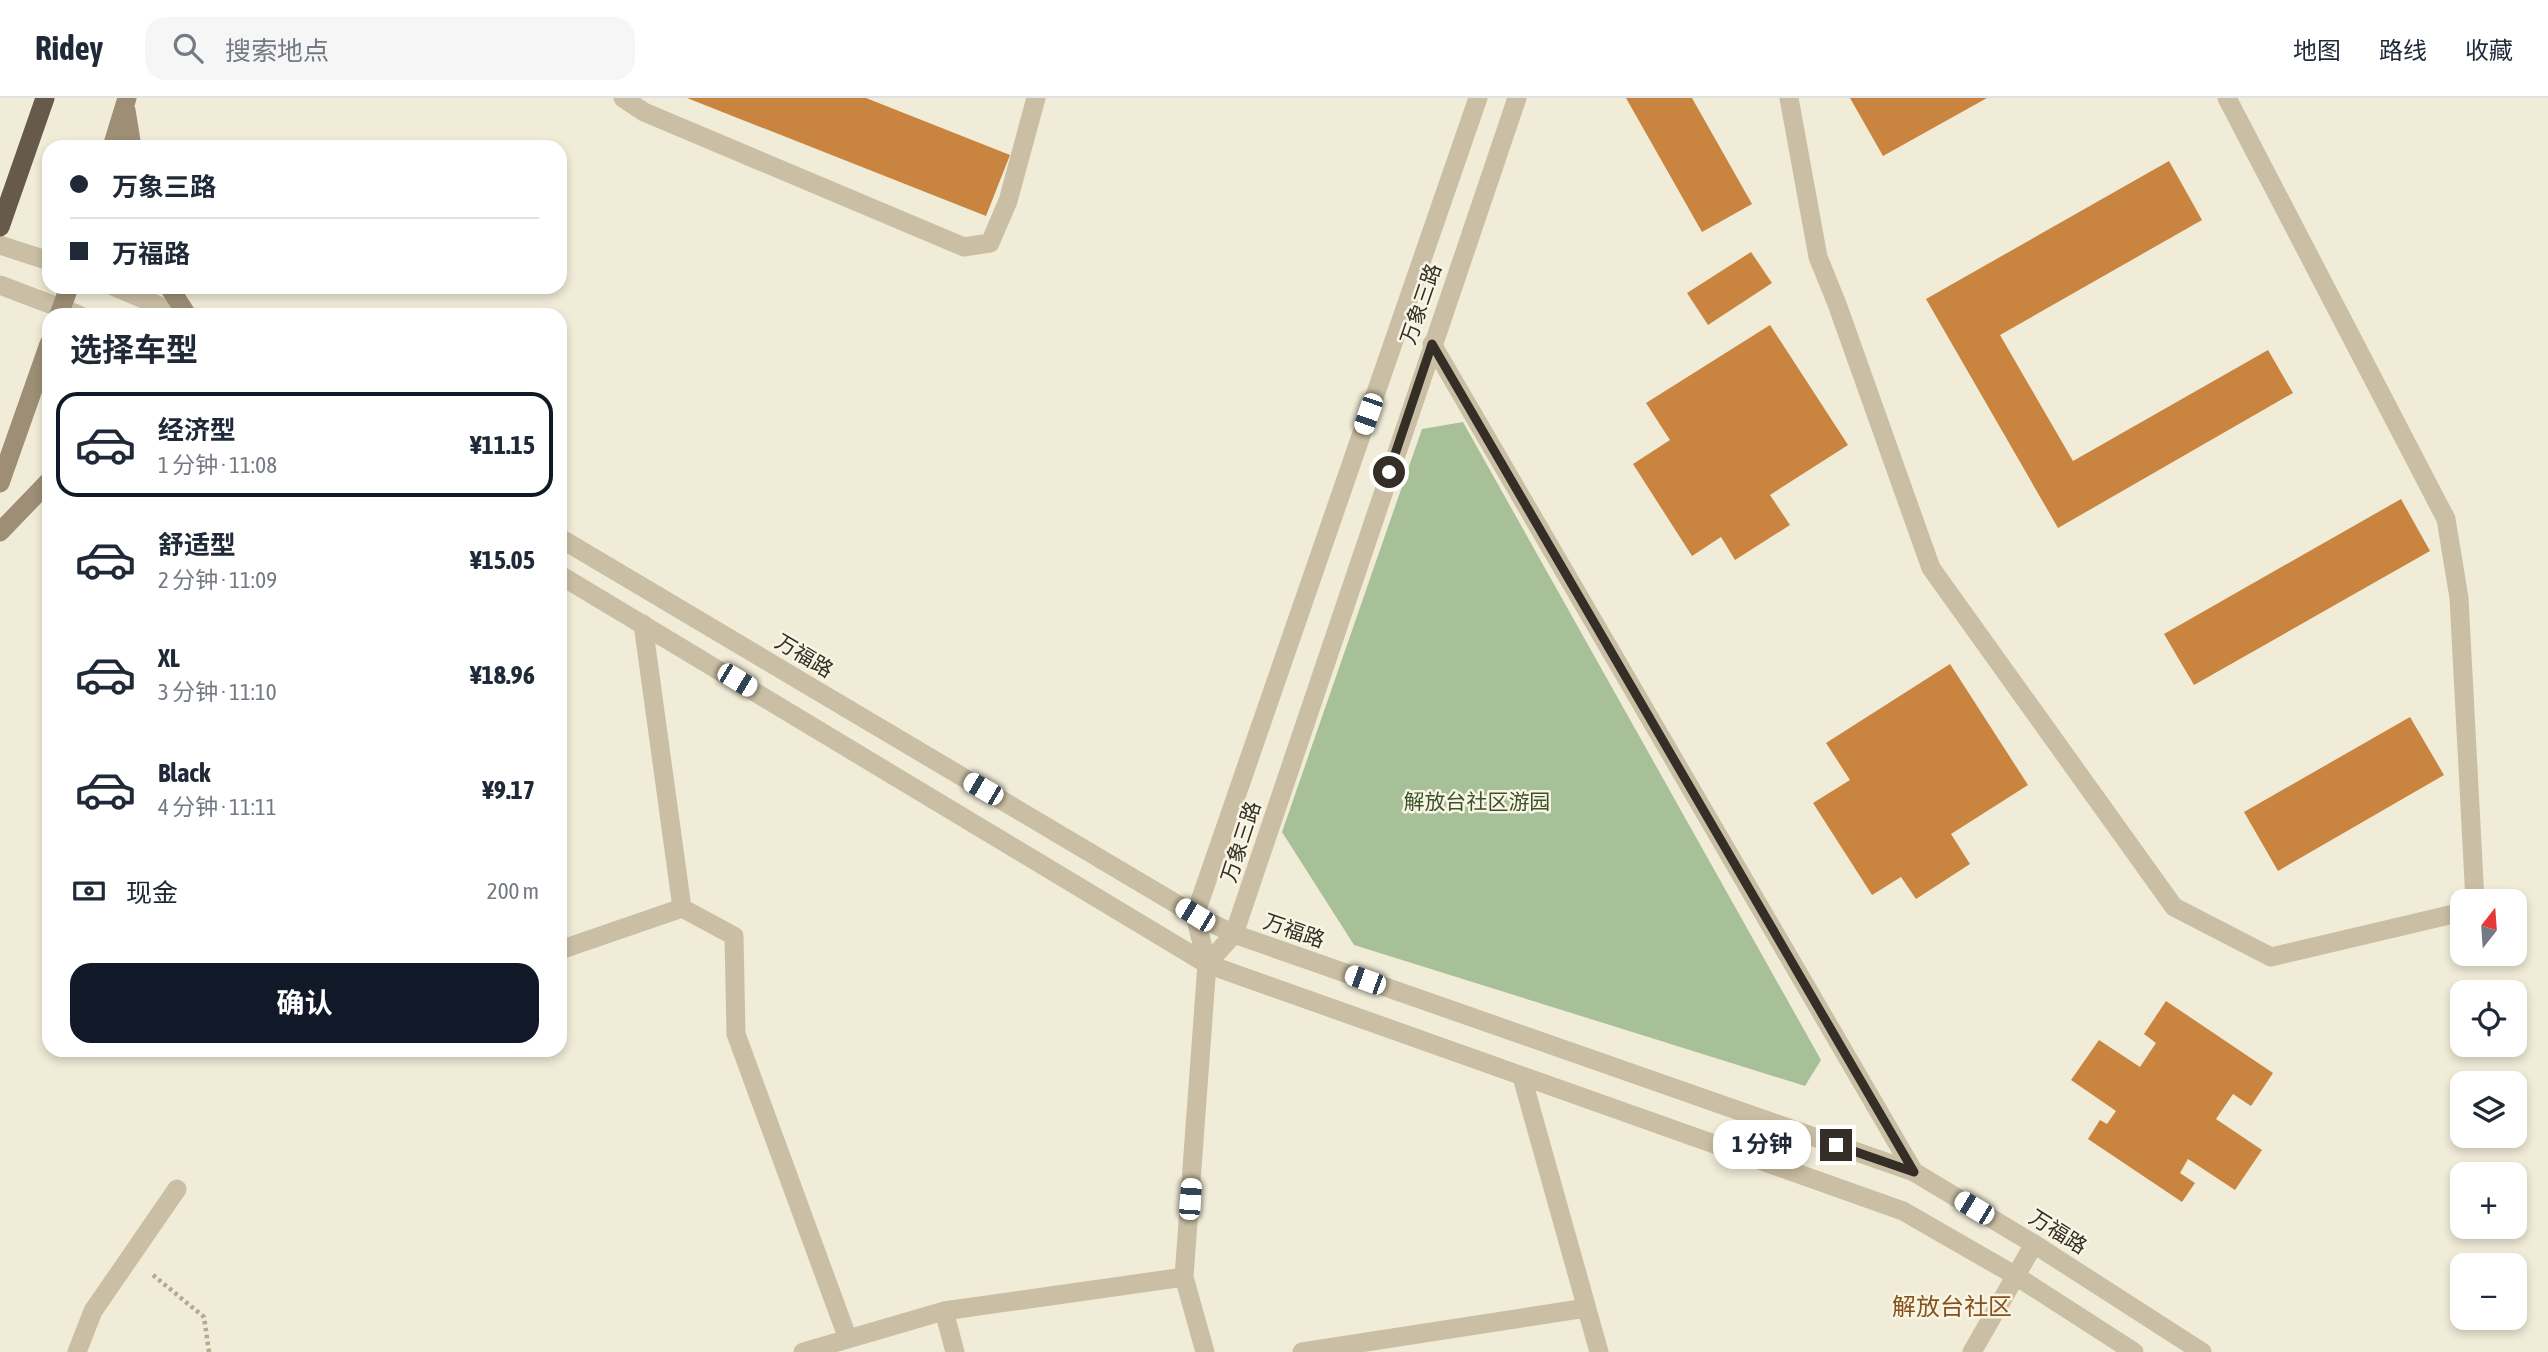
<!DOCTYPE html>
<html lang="zh">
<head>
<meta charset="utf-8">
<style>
	body { margin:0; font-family:"Asap Condensed","Noto Sans SC",sans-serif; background:#f6f6f7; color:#1f2937; height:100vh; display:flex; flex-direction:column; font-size:26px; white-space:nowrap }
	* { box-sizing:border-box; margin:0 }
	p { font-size:23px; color:#747a83 }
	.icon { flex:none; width:38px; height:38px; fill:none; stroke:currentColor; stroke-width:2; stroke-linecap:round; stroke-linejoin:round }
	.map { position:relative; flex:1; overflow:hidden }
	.details { position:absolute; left:42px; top:210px; width:525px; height:749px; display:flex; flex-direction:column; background:#fff; border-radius:21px; box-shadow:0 4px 10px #0003 }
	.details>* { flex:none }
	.hud { position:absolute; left:42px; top:42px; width:525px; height:154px; border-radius:21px; box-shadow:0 4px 10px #0003; display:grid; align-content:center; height:154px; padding:0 28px; background:#fff }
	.needle { width:46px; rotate:17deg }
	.controls { position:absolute; left:2450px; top:791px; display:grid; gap:14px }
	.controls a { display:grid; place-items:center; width:77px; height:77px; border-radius:14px; background:#fff; box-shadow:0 4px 10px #0003; font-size:35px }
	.end { position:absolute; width:32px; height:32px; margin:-16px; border:9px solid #352e26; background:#fff; box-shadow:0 0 0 4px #fff }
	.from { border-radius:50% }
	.bubble { position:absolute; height:49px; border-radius:21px; background:#fff; box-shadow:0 4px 10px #0003; font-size:23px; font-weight:700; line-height:49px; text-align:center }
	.car { position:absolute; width:21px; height:42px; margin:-21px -10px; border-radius:9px; box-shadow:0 0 5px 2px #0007; background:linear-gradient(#fff 24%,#345 0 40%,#fff 0 76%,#345 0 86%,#fff 0) }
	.hud b { display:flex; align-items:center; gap:24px; height:66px; font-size:26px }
	.hud b+b { border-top:2px solid #e0e1e3 }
	.hud i { width:18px; height:18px; background:#1f2937 }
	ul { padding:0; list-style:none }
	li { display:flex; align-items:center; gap:21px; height:105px; margin:0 14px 10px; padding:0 14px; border:4px solid transparent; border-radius:21px }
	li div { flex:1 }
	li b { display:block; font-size:26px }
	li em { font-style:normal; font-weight:700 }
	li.current { border-color:#111827 }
	li>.icon { width:63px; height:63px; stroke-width:1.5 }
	h2 { padding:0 28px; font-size:32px; line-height:84px }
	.pay { display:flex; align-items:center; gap:18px; height:77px; padding:0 28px; font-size:26px }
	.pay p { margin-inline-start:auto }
	.button { display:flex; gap:14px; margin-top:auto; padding:14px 28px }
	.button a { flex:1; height:80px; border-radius:21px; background:#111827; color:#fff; font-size:28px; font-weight:700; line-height:80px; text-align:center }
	header { display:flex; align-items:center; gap:42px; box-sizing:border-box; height:98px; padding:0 35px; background:#fff; border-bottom:2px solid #e0e1e3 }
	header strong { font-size:33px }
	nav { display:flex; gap:38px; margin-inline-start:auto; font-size:24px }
	.search { width:490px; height:63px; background:#f6f6f7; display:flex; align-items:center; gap:18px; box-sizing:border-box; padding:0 24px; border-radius:21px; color:#747a83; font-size:26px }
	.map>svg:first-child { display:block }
</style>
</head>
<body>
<header>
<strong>Ridey</strong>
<div class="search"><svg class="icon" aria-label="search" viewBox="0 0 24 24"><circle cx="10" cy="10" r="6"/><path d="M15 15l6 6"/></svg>搜索地点</div>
<nav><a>地图</a><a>路线</a><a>收藏</a></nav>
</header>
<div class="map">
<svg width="2548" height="1254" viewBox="0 0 2548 1254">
	<rect width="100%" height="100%" fill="#f1ecd8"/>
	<path fill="#a8c098" d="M1463,324L1821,962L1805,988L1354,847L1282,734L1422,331Z"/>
	<path fill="#c9853f" d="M687,0H866L1010,57L986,118Z
		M1626,0H1692L1752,106L1702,134Z
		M1850,0H1987L1883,58Z
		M2169,63L2202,122L2000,237L2073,363L2268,252L2293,295L2058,430L1926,201Z
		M1751,154L1772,185L1708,227L1687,195Z
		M1770,227L1848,347L1770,397L1790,427L1735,462L1721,439L1692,458L1633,366L1670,342L1646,305Z
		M2401,401L2430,453L2194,587L2164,536Z
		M1950,566L2028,687L1951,736L1970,766L1916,801L1901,779L1872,797L1813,705L1850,682L1826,645Z
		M2410,619L2444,677L2278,773L2244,714Z
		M2166,903L2273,975L2251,1008L2233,996L2216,1021L2262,1052L2235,1092L2188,1061L2180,1075L2195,1085L2182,1104L2088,1041L2100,1022L2107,1026L2116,1013L2071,982L2099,942L2140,969L2156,945L2144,936Z"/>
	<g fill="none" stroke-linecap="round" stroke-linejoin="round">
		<path stroke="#b5aa8e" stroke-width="4.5" stroke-dasharray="3.5 3.5" stroke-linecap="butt" d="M153,1177L204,1219L209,1254"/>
		<path stroke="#cabfa4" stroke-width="19" d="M623,0L644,14L964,149L990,145L1008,103L1036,0
			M1789,0L1818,159L1837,206L1931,470L2174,809L2271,859L2462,814
			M2227,0L2446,421L2459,500L2475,803
			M1432,246L1914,1074
			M643,526L682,810
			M560,852L682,810L734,838L736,936L848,1241
			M1522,979L1599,1254
			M944,1213L955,1254
			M77,1254L93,1213L177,1091
			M803,1254L944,1213L1184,1179
			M1205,1254L1184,1179L1207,866
			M1302,1254L1586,1210
			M1972,1254L2034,1146"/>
		<path stroke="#cabfa4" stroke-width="19" d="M0,147L49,163
			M0,187L79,217
			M115,189L181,217
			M560,440L1195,817L1234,836L1914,1074L2034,1146L2202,1254
			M560,477L1207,866L1903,1113L2016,1178L2134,1254
			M1207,866L1234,836L1517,0
			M1207,866L1195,817L1478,0"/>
		<path stroke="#9d8e75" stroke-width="19" d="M126,12L132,49
			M112,49L127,0
			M169,189L187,217
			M59,217L69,189
			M0,385L49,246
			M0,434L49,383"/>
		<path stroke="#665a4a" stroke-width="19" d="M0,129L45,0"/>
	</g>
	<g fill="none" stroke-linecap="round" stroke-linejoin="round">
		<path stroke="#352e26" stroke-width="9" d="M1389,374L1432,246L1914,1074L1836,1047"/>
	</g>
	<g text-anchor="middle" stroke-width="5" stroke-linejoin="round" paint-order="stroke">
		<g font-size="21" fill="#352e26" stroke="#f9f5e4">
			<text transform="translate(1421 206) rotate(-71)" y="7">万象三路</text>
			<text transform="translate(804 558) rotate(31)" y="7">万福路</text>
			<text transform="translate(1241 744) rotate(-72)" y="7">万象三路</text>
			<text transform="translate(1294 833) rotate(19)" y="7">万福路</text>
			<text transform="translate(2058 1134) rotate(32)" y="7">万福路</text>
		</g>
		<g font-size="21" fill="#385329" stroke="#f9f5e4">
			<text x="1477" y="711">解放台社区游园</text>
		</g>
		<g font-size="24" fill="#85521d" stroke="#f9f5e4">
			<text x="1952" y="1217">解放台社区</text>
		</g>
	</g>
</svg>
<div class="controls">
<a><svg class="needle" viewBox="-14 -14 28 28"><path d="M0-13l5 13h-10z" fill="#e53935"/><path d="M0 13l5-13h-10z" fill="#747a83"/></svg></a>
<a><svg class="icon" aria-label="locate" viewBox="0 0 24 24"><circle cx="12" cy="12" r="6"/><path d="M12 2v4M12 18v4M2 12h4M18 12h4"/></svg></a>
<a><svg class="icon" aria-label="layers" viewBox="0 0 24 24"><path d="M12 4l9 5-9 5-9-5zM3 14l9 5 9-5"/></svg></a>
<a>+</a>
<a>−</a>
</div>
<i class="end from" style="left:1389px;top:374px"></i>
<i class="end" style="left:1836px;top:1047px"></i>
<div class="bubble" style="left:1713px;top:1022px;width:98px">1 分钟</div>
<i class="car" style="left:1368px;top:316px;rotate:199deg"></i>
<i class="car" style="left:737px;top:582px;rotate:121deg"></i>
<i class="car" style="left:983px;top:691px;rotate:300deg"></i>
<i class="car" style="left:1195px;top:817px;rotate:301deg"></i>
<i class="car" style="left:1365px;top:882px;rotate:290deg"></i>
<i class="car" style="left:1190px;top:1101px;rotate:4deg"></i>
<i class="car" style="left:1974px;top:1110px;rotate:301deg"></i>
<div class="hud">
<b><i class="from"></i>万象三路</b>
<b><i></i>万福路</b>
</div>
<section class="details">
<h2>选择车型</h2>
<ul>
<li class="current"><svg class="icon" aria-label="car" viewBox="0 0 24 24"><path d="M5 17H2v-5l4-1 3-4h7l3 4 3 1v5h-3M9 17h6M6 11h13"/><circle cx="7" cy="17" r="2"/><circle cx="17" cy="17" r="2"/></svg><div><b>经济型</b><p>1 分钟 · 11:08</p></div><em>¥11.15</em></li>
<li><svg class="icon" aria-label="car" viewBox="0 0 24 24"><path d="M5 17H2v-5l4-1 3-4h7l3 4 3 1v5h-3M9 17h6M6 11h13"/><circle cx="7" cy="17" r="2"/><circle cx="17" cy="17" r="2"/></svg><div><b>舒适型</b><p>2 分钟 · 11:09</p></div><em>¥15.05</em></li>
<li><svg class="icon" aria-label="car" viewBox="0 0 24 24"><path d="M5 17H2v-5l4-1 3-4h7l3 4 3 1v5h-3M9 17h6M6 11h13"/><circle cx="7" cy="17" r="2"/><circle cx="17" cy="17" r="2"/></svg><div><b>XL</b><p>3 分钟 · 11:10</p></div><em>¥18.96</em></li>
<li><svg class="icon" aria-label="car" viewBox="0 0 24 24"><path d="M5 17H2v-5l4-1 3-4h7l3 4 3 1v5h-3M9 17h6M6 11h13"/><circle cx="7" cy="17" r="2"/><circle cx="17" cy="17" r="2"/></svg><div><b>Black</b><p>4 分钟 · 11:11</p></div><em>¥9.17</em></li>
</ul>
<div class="pay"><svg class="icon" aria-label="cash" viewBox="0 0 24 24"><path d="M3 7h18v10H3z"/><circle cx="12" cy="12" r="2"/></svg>现金<p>200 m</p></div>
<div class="button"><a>确认</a></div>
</section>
</div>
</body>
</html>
